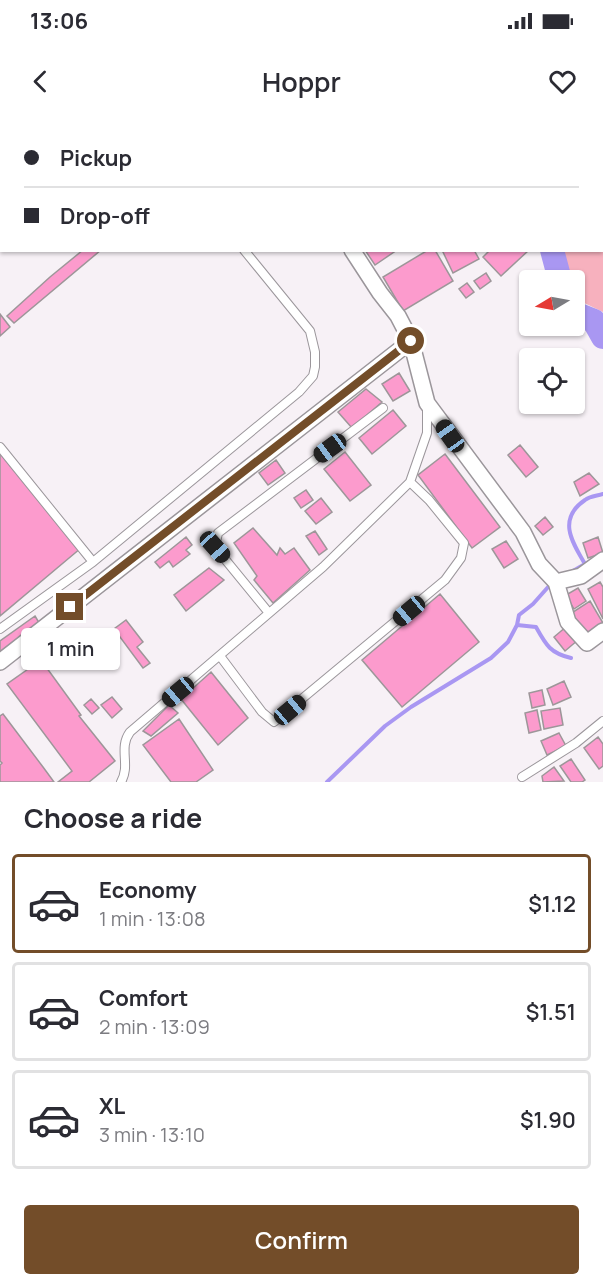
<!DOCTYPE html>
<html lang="en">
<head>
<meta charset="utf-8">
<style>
	body { margin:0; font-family:Manrope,sans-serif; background:#f7f7f7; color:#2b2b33; height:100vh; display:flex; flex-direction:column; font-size:22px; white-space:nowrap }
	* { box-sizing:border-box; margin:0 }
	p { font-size:20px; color:#7c7c81 }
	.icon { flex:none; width:33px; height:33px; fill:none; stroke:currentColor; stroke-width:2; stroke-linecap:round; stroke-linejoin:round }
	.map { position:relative; height:662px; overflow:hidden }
	.details { display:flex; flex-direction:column; background:#fff; flex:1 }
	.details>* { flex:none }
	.hud { position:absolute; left:0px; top:0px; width:603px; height:132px; box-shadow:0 2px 4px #0004; display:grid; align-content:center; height:132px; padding:0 24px; background:#fff }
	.needle { width:39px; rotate:260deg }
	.controls { position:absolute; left:519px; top:150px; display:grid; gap:12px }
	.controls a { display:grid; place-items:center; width:66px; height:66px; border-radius:6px; background:#fff; box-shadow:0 2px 4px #0004; font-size:30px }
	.end { position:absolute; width:27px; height:27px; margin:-14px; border:8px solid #734d29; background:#fff; box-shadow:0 0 0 3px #fff }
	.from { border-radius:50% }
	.bubble { position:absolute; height:42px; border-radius:6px; background:#fff; box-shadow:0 2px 4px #0004; font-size:20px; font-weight:600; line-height:42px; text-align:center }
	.car { position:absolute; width:18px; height:36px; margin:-18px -9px; border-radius:8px; box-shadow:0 0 4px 2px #0007; background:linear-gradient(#222 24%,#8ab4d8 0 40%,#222 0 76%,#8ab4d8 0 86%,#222 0) }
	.hud b { display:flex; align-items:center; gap:21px; height:57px; font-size:22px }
	.hud b+b { border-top:2px solid #e1e1e2 }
	.hud i { width:15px; height:15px; background:#2b2b33 }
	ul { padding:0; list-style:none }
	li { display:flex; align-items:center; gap:18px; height:99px; margin:0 12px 9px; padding:0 12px; border:3px solid #e1e1e2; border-radius:6px }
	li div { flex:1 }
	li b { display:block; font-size:22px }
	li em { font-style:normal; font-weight:600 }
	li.on { border-color:#734d29 }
	li>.icon { width:54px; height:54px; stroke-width:1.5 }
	h2 { padding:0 24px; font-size:27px; line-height:72px }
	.cta { display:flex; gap:12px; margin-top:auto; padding:12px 24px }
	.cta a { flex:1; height:69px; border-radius:6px; background:#734d29; color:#fff; font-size:24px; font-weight:600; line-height:69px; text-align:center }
	.status { display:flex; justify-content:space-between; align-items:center; height:42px; padding:0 30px; background:#fff; direction:ltr }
	.status svg { height:16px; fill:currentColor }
	header { display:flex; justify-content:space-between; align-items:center; height:78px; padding:0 24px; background:#fff; font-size:27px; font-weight:600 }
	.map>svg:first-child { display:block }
</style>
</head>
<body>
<div class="status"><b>13:06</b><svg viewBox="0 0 49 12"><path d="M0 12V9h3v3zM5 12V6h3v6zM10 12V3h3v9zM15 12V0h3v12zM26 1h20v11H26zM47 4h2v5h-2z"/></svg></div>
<header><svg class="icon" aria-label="back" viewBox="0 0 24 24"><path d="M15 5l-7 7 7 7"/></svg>Hoppr<svg class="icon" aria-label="heart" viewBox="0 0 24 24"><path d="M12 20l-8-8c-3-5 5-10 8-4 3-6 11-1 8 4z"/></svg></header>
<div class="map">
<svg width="603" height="662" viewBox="0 0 603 662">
	<rect width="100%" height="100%" fill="#f7f1f6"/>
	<path fill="#f7b1be" d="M602,100L603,102V192L576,179L574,160H570L560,131L602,130Z"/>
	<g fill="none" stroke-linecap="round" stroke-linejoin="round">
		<path stroke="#a997f2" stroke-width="4" d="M573,451L585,444C572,422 557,399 585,380C590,376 597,376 603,374
			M549,466L533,484L519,495L517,505L536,507C546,525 550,533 571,538
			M327,662L385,606L411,587L491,538L508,522L517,505"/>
		<path stroke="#a997f2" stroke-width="24" d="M518,0L519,2
			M552,130L560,160
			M574,193L594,201L603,217"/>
	</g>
	<path fill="#fc9bcd" stroke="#9d9699" stroke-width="1.5" d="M456,0H499L500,2H457Z
		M603,6V83L602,81Z
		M83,130H101L14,203L7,196L50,157Z
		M365,130H397L375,145Z
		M428,130H435L453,161L403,191L383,157Z
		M442,130H474L479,139L453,153Z
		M490,130H529L501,156L483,137Z
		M486,153L491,161L480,169L474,161Z
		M467,163L474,172L466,178L459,169Z
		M0,194L10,207L0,216Z
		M399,253L410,271L393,281L382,264Z
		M366,269L382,282L352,308L338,292Z
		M393,290L406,306L372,334L359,318Z
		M520,325L538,347L526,357L508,335Z
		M0,330L81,428L0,496Z
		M345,332L371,365L350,381L324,349Z
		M445,334L500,407L472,428L418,355Z
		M276,340L285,353L268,365L259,353Z
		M589,353L599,364L580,376L574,362Z
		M306,370L313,380L301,388L294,378Z
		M321,378L332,392L316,404L305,391Z
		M545,397L553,407L543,415L535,406Z
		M253,408L277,435L280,428L285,434L294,428L310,450L273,483L254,460L257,456L234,423Z
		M315,411L327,429L319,435L306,416Z
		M186,417L192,425L186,430L190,434L173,447L169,441L160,448L155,442Z
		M598,417L603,433L588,438L583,423Z
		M506,421L518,439L504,448L492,429Z
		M209,448L224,460L186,491L174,475Z
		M600,462L603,467V499L588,469Z
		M578,468L586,481L574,489L566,475Z
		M440,474L479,522L402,587L362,540Z
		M590,481L603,503L584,516L570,494Z
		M35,496L41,506L0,539V521Z
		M126,500L143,522L137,527L150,543L143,548L114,509Z
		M567,506L578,520L565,531L554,517Z
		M41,540L81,595L79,596L115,641L89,662H58L72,651L7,564Z
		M211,552L248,598L218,625L181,579Z
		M564,561L571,577L553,585L547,569Z
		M542,570L545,585L532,588L529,573Z
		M112,577L122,589L112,598L101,585Z
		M91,579L99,588L92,594L84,585Z
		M169,585L178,593L151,616L143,611Z
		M560,588L563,605L544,609L541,591Z
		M537,590L541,610L529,613L525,593Z
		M3,594L43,647L54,662H0V645L2,643L0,641V596Z
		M179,599L213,650L196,662H171L143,625Z
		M559,613L566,626L547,635L541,621Z
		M598,617L603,624V646L599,649L584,628Z
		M571,639L585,660L582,662H571L560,646Z
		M554,647L564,661L543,662L542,656Z"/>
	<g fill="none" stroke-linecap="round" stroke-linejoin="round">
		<g stroke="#9b969b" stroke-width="10">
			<path id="service" d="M0,327L93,442
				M269,493L215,427L218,413L383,288
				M0,509L93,442L299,272L313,256L315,247V232L310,211L244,130
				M220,536L262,592L274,602L445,460L461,438L464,423L429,380L410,362
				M522,657L576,623L603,601
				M121,662C131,645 118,628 130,612L323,447L410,362L427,313V288"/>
		</g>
		<g stroke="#9b969b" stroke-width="18">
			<path id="minor" d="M249,0L250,2
				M438,2L440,0
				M352,130L380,173L398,196L411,221L427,283L523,412L539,444L556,462L568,502L587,523L603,511
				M556,462L581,456L603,440
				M0,542L411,221"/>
		</g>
		<use href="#service" stroke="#fff" stroke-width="8"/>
		<use href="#minor" stroke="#fff" stroke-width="15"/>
	</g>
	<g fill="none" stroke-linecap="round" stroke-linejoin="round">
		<path stroke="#734d29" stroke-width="8" d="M70,487L411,221"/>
	</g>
</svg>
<div class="controls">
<a><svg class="needle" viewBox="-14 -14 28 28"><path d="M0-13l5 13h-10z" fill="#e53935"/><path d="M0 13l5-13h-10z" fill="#7c7c81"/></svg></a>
<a><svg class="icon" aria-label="locate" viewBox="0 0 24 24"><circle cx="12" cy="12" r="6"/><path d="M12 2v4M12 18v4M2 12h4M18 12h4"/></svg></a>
</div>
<i class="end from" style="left:411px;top:221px"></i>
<i class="end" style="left:70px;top:487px"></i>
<div class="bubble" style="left:21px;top:508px;width:99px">1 min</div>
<i class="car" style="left:450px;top:316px;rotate:325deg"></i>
<i class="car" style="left:330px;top:328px;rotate:234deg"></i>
<i class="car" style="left:215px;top:427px;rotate:138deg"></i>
<i class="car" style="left:409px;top:491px;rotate:230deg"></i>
<i class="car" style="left:178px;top:572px;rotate:230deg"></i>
<i class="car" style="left:290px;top:590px;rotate:50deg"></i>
<div class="hud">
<b><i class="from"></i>Pickup</b>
<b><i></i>Drop-off</b>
</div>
</div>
<section class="details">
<h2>Choose a ride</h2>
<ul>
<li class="on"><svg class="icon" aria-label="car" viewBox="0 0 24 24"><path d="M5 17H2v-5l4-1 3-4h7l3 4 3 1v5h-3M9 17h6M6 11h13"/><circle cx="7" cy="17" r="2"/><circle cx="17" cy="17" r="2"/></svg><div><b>Economy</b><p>1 min · 13:08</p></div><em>$1.12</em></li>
<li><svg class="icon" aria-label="car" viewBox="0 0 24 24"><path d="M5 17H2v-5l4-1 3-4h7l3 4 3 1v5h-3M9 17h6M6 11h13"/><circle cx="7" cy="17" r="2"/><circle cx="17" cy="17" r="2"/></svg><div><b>Comfort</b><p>2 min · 13:09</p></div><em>$1.51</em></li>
<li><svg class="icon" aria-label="car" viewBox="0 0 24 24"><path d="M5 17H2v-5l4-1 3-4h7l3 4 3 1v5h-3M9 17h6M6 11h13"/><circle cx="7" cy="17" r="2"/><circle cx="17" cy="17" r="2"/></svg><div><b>XL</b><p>3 min · 13:10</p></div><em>$1.90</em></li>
</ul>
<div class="cta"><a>Confirm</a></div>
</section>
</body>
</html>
